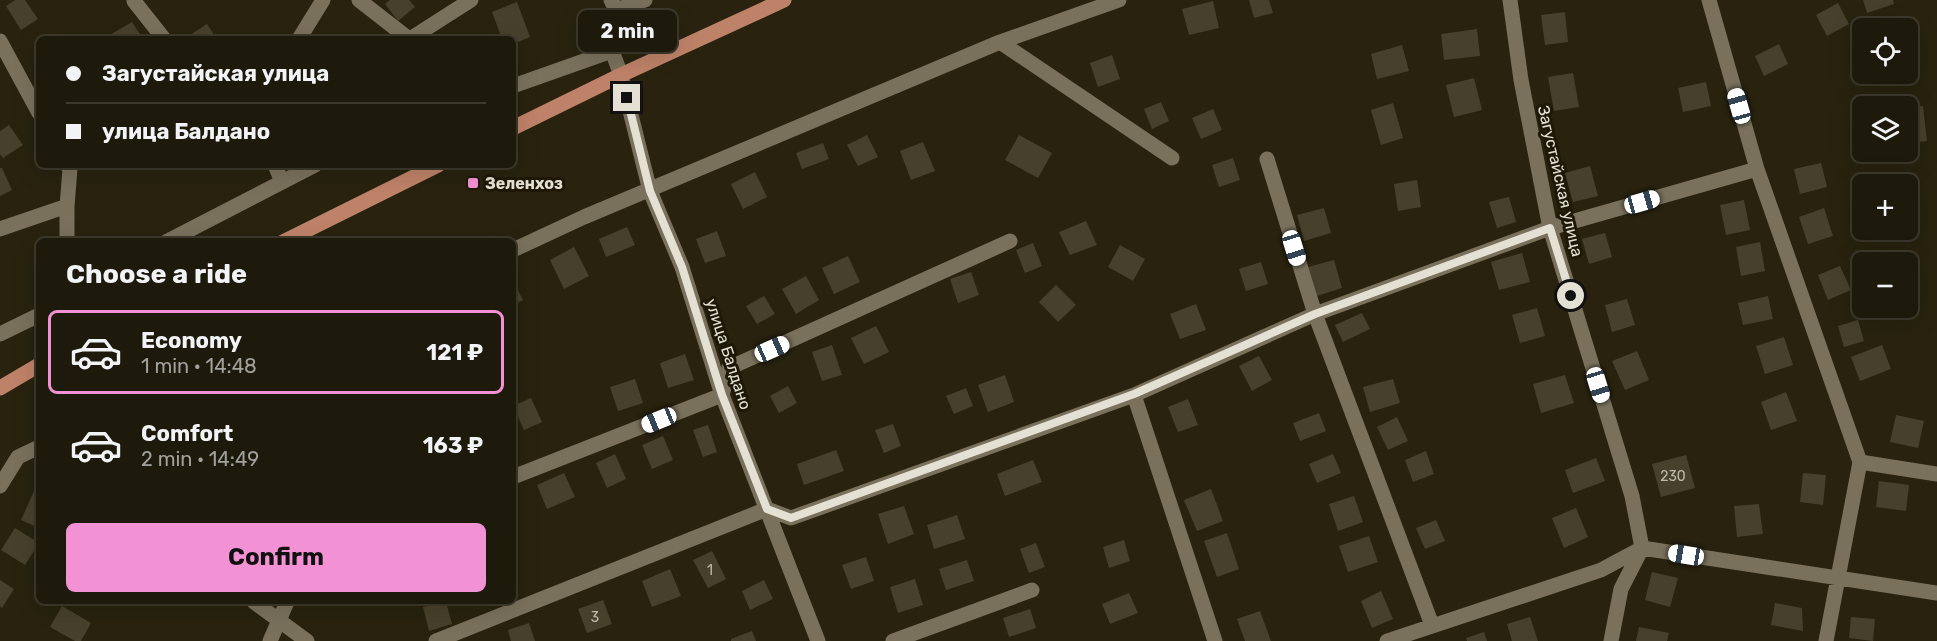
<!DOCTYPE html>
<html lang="en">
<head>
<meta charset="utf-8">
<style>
	body { margin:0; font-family:Rubik,sans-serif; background:#2b2719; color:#f1f3f6; height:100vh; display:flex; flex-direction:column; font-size:22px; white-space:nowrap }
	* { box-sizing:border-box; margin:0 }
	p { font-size:20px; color:#a1a19d }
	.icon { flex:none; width:33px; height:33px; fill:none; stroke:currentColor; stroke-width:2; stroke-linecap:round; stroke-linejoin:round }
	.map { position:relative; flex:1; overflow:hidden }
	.drawer { position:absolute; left:36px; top:238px; width:480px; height:366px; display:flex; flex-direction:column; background:#1e1a0b; border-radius:9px; box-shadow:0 6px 24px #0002,0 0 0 2px #3c382c }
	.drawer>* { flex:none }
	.top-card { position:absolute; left:36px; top:36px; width:480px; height:132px; border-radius:9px; box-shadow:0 6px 24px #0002,0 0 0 2px #3c382c; display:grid; align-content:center; height:132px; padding:0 30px; background:#1e1a0b }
	.fabs { position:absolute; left:1852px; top:18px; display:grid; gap:12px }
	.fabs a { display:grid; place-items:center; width:66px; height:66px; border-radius:9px; background:#1e1a0b; box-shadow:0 6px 24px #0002,0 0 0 2px #3c382c; font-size:30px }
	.end { position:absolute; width:27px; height:27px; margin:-14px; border:8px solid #e4e0d4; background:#111; box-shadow:0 0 0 3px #111 }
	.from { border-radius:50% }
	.bubble { position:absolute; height:42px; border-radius:9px; background:#1e1a0b; box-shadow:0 6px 24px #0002,0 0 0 2px #3c382c; font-size:20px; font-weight:700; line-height:42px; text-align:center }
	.car { position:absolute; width:18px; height:36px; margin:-18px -9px; border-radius:8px; box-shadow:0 0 4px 2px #0007; background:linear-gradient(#fff 24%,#345 0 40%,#fff 0 76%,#345 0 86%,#fff 0) }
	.top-card b { display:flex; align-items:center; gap:21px; height:57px; font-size:22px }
	.top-card b+b { border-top:2px solid #3c382c }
	.top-card i { width:15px; height:15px; background:#f1f3f6 }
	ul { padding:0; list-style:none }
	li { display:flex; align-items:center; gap:18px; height:84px; margin:0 12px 9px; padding:0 18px; border:3px solid transparent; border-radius:9px }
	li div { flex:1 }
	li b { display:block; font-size:22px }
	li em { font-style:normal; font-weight:700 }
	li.active { border-color:#f391d5 }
	li>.icon { width:54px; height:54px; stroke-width:1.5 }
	h2 { padding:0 30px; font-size:27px; line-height:72px }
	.action { display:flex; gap:12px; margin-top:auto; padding:12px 30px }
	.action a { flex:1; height:69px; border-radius:9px; background:#f391d5; color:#111; font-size:24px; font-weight:700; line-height:69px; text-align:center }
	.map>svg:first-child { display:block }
</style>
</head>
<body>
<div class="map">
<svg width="1937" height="641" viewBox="0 0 1937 641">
	<rect width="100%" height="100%" fill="#28220f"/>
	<path fill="#47402c" d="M15,0H25L38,19L21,30L6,6Z
		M390,0H409L415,7L398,21L385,4Z
		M1249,0H1269L1273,13L1254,18Z
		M1863,0H1893L1894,4L1867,13Z
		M1213,1L1219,28L1189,35L1182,9Z
		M517,2L530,37L513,44V39H502L492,12Z
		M1838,3L1849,24L1827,36L1816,15Z
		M1565,12L1568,42L1545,45L1541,15Z
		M132,22L143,39H110L108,36Z
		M207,24L217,39H193L190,35Z
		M1477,29L1480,56L1444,60L1441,34Z
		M1779,44L1788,64L1764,76L1755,56Z
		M1402,45L1409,71L1377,79L1371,54Z
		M1112,55L1120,79L1098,87L1090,63Z
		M1573,73L1579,107L1554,111L1548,77Z
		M1474,78L1482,110L1454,117L1446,85Z
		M1706,82L1711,106L1683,112L1678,88Z
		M1161,102L1169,121L1152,129L1144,109Z
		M1393,103L1403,138L1381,145L1371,110Z
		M1923,106L1927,141L1910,143L1908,107Z
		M1213,109L1222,130L1201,139L1192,118Z
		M9,125L23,145L3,158L0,154V131Z
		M867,135L878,157L858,166L847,145Z
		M1019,135L1052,153L1038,178L1005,160Z
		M923,142L935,171L911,180L900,151Z
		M823,143L829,159L802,169L796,153Z
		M1233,158L1240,180L1219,187L1212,165Z
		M1821,163L1827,187L1800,194L1794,169Z
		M1590,166L1598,196L1573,202L1565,173Z
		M0,168H2L12,190L0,196Z
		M755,172L767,197L743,209L731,184Z
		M1417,180L1421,207L1398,211L1394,184Z
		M1509,197L1516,222L1497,228L1489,202Z
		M1744,200L1750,230L1726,235L1720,205Z
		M1324,208L1331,233L1304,241L1297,215Z
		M1824,208L1833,236L1808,244L1799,217Z
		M1086,221L1097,245L1070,255L1059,232Z
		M627,227L635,245L606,257L599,239Z
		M717,231L726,256L705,263L696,239Z
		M1605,233L1612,257L1589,264L1582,239Z
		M1760,242L1765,271L1741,276L1736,247Z
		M1033,243L1042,266L1025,273L1016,250Z
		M1120,245L1145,259L1133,281L1108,267Z
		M574,247L589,276L564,289L550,260Z
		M1522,253L1530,282L1499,290L1491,262Z
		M848,256L860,282L834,294L822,268Z
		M1334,260L1342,288L1317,296L1308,267Z
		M1261,262L1268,284L1246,291L1239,269Z
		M1840,266L1851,290L1828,300L1818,275Z
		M971,272L979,295L958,303L950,279Z
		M806,276L819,300L796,314L782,289Z
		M513,281L523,300L513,305Z
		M1056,285L1076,305L1058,322L1039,302Z
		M764,296L775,314L757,324L746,306Z
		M1768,296L1773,319L1743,325L1738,303Z
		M1627,299L1635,325L1612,332L1605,305Z
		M1196,304L1206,330L1180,339L1170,314Z
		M1537,308L1545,336L1520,343L1512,315Z
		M1362,313L1370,329L1343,342L1335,325Z
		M1858,320L1864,341L1844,347L1838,326Z
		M876,326L889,352L864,364L851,338Z
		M1784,337L1793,365L1765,374L1756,346Z
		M832,345L842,375L822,381L812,352Z
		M1882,345L1891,369L1860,381L1851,357Z
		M1637,351L1649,380L1625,390L1612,361Z
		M685,354L694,380L668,388L660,363Z
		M1259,356L1272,380L1252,391L1239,366Z
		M1005,375L1014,402L988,412L978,385Z
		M1565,375L1574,403L1541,413L1533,384Z
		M635,379L643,403L618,411L610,387Z
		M1393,379L1400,403L1370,412L1363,387Z
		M788,386L797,403L779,413L770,396Z
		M966,388L973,406L954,414L946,396Z
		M1786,392L1797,421L1771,430L1761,402Z
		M531,398L542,422L524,430L513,406Z
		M1188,399L1198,425L1178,432L1168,407Z
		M1319,413L1326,431L1300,441L1293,423Z
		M1896,415L1924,421L1918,448L1890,442Z
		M1397,417L1408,441L1388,450L1377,427Z
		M893,424L901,446L884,453L875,430Z
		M708,425L717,452L703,457L693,430Z
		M663,436L673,460L652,469L642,445Z
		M836,450L844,471L804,485L797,464Z
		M1426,451L1434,474L1413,482L1405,460Z
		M615,454L626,479L607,488L596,463Z
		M1333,454L1341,473L1317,483L1309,464Z
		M1686,455L1695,488L1661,497L1652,464Z
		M1596,458L1605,481L1573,493L1565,470Z
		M1033,460L1042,482L1005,496L997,474Z
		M564,473L575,497L547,509L537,485Z
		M1803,473L1826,475L1823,505L1800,502Z
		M1879,481L1909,485L1906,511L1876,507Z
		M35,489L39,491V528L21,520Z
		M1211,489L1223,521L1197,531L1184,500Z
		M1354,496L1363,522L1338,531L1329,504Z
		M1759,504L1763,534L1737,537L1734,506Z
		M904,506L914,534L888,544L878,514Z
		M1576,508L1588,537L1564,548L1552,518Z
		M957,515L965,539L934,549L927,525Z
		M1436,520L1445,541L1425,549L1416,528Z
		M15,528L39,543L25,565L1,550Z
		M1227,533L1239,569L1217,577L1204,541Z
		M1369,536L1378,562L1348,572L1339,546Z
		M1124,540L1130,561L1109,568L1103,547Z
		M1036,543L1045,567L1029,573L1020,549Z
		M712,551L726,579L708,588L693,560Z
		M866,557L874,581L851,589L842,565Z
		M967,560L974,581L946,590L939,569Z
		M670,569L681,596L652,607L642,581Z
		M1652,572L1678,578L1670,607L1645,600Z
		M915,579L923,605L898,613L890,587Z
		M0,580L14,589L2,608L0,606Z
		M764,580L773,599L750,610L742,591Z
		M1381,591L1393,619L1372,628L1361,601Z
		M1129,593L1138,613L1110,624L1102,604Z
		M603,600L612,624L587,633L578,609Z
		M441,602H446L452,624L429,631L423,607Z
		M1775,603L1802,608L1803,631L1771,625Z
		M62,606L91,623L81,641H75L50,627Z
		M1030,609L1036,628L1009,637L1003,618Z
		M1260,611L1271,641H1245L1237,619Z
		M1530,617L1538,641H1512L1507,624Z
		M1851,617L1875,619L1873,641L1849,638Z
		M529,623L535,641H511L508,630Z
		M1639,627L1669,633L1667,641H1636Z
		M752,631L756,641H731V639Z
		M1484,632L1487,641H1467L1466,638Z"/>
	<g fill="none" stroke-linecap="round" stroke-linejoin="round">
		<path stroke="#79715c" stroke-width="15" d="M359,0L409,39
			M611,0L616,10L612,51
			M1510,0L1521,80L1550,228L1632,496L1642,548L1621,589L1611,641
			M1709,0L1757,169
			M134,1L164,39
			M616,10L645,0
			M299,39L323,0
			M410,39L471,0
			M0,41L39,113
			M1000,42L1172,158
			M513,86L612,51L621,75L650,191L682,267L722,395L818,641
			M1267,159L1315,314L1432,625
			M275,165L282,182
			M67,206L70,169L67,165
			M0,229L67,206V242
			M166,242L315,165
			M513,250L584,217L1000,42L1119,0
			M0,334L39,315
			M1134,395L1215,641
			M1860,462L1937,474
			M513,477L722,395L729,368L1010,241
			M0,486L18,457L39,447
			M254,602L307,641
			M270,641L287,602
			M436,641L767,509L791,518L1134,395L1315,314L1550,228L1757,169L1860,462L1826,641
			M893,641L1032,590
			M1387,641L1601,570L1642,548L1937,593"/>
		<path stroke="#be8268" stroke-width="15" d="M513,128L621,75L784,0
			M283,242L438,165
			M0,388L39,365"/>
	</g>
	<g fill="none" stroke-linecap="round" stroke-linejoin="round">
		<path stroke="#e4e0d4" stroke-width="8" d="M627,98L650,191L682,267L722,395L767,509L791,518L1134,394L1315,314L1550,228L1571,296"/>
	</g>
	<rect fill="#f391d5" stroke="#1f1806" stroke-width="2" x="467" y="177" width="12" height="12" rx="3"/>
	<g text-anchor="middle" stroke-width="6" stroke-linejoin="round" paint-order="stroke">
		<g font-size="14" fill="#bdb8aa">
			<text x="1673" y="481">230</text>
			<text x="710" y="575">1</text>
			<text x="595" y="622">3</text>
		</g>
		<g font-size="16" fill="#e4e0d4" stroke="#1f1806">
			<text transform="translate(1561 181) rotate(77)" y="6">Загустайская улица</text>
			<text transform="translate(729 354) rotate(72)" y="6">улица Балдано</text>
		</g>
		<g font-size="16" font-weight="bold" fill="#e4e0d4" stroke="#1f1806" text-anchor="start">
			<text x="485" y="189">Зеленхоз</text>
		</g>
	</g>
</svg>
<div class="fabs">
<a><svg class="icon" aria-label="locate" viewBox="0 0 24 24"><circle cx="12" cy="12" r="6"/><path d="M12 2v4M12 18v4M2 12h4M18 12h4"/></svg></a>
<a><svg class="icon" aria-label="layers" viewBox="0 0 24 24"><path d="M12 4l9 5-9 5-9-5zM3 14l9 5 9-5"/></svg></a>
<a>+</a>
<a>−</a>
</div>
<i class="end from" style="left:1571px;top:296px"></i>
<i class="end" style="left:627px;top:98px"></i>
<div class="bubble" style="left:578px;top:10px;width:99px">2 min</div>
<i class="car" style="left:1739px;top:106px;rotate:344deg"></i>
<i class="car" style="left:1642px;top:202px;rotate:74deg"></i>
<i class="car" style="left:1294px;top:248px;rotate:163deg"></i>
<i class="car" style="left:772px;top:349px;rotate:66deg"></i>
<i class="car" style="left:1598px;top:385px;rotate:163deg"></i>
<i class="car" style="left:659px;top:420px;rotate:248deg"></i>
<i class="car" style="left:1686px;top:555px;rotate:279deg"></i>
<div class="top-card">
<b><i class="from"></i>Загустайская улица</b>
<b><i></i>улица Балдано</b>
</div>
<section class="drawer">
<h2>Choose a ride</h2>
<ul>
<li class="active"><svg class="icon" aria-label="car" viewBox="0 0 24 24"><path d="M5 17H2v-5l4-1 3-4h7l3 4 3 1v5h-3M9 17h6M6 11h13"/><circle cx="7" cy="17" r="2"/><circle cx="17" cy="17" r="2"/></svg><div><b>Economy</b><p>1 min · 14:48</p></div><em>121 ₽</em></li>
<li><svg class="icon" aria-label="car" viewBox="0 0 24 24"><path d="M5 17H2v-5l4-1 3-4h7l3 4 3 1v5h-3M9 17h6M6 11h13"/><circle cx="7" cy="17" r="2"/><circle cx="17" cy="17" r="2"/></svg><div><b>Comfort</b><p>2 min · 14:49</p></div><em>163 ₽</em></li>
</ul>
<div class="action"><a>Confirm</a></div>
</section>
</div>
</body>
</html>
